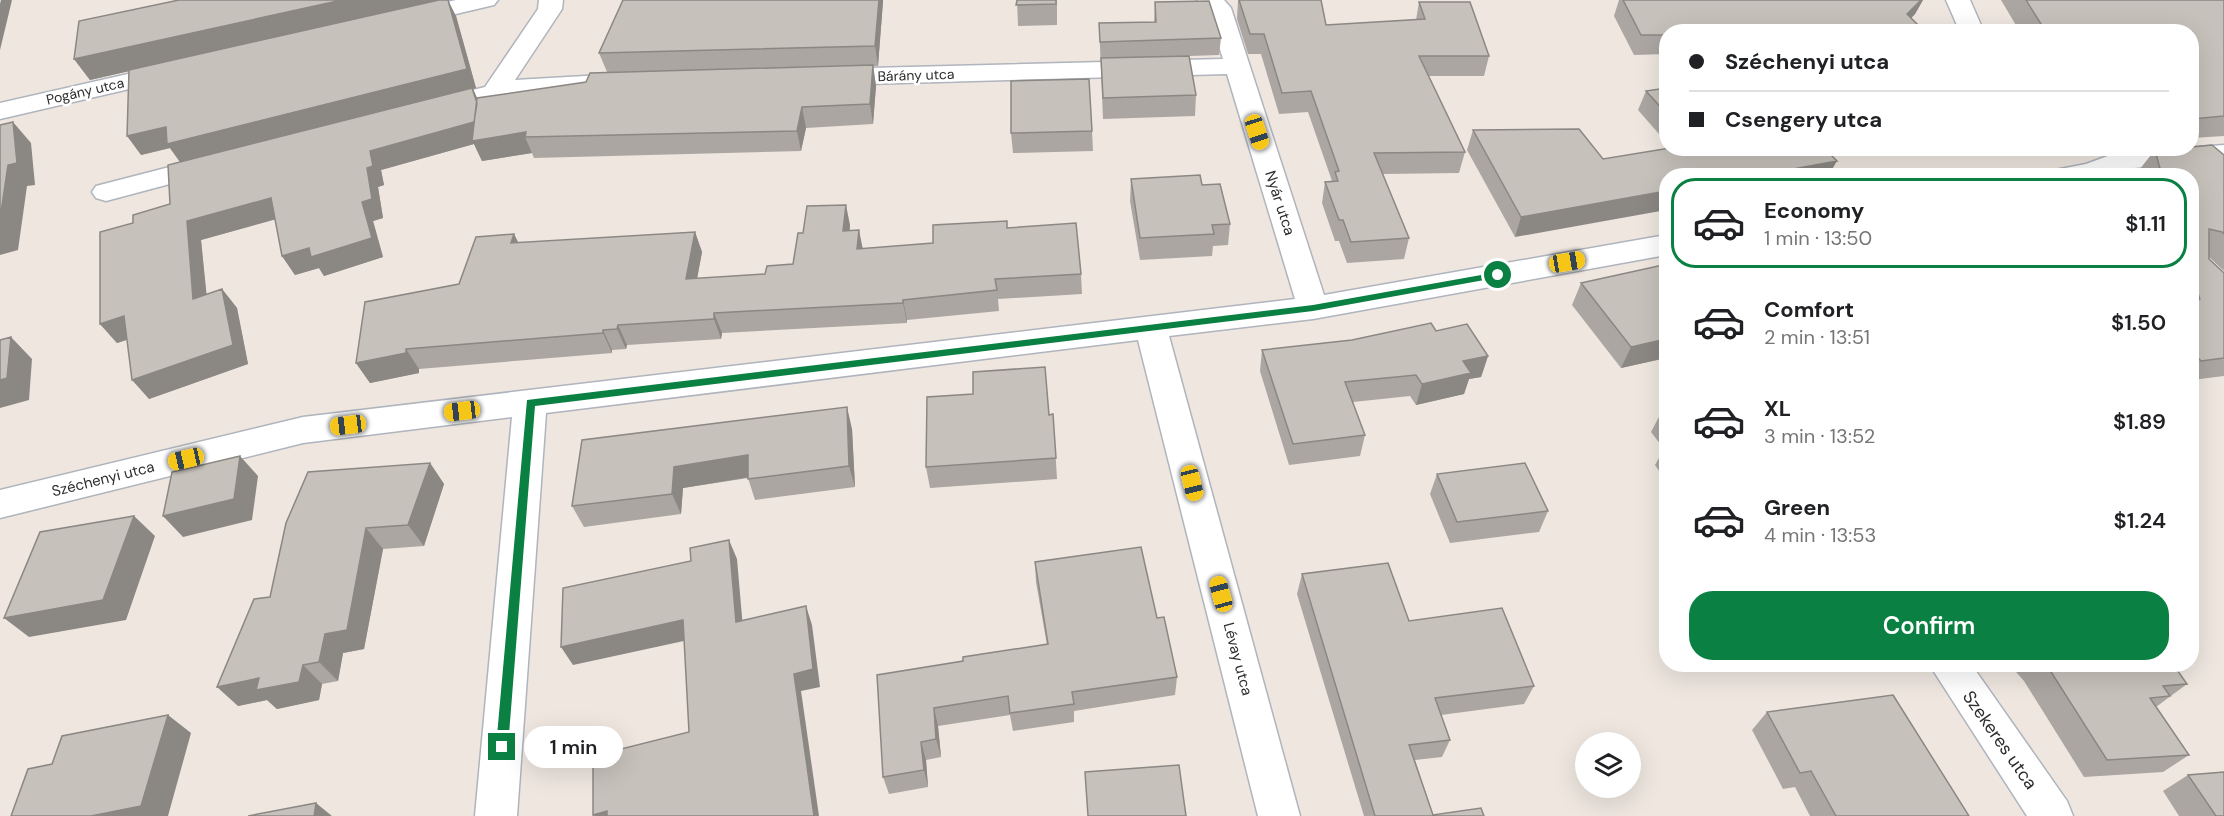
<!DOCTYPE html>
<html lang="en">
<head>
<meta charset="utf-8">
<style>
	body { margin:0; font-family:"DM Sans",sans-serif; background:#f2f2f2; color:#202124; height:100vh; display:flex; flex-direction:column; font-size:22px; white-space:nowrap }
	* { box-sizing:border-box; margin:0 }
	p { font-size:20px; color:#757577 }
	.icon { flex:none; width:33px; height:33px; fill:none; stroke:currentColor; stroke-width:2; stroke-linecap:round; stroke-linejoin:round }
	.map { position:relative; flex:1; overflow:hidden }
	.panel { position:absolute; left:1659px; top:168px; width:540px; height:504px; display:flex; flex-direction:column; background:#fff; border-radius:24px; box-shadow:0 6px 24px #0002 }
	.panel>* { flex:none }
	.top-card { position:absolute; left:1659px; top:24px; width:540px; height:132px; border-radius:24px; box-shadow:0 6px 24px #0002; display:grid; align-content:center; height:132px; padding:0 30px; background:#fff }
	.controls { position:absolute; left:1575px; top:732px; display:grid; gap:12px }
	.controls a { display:grid; place-items:center; width:66px; height:66px; border-radius:50%; background:#fff; box-shadow:0 6px 24px #0002; font-size:30px }
	.end { position:absolute; width:27px; height:27px; margin:-14px; border:8px solid #0b8043; background:#fff; box-shadow:0 0 0 3px #fff }
	.from { border-radius:50% }
	.bubble { position:absolute; height:42px; border-radius:21px; background:#fff; box-shadow:0 6px 24px #0002; font-size:20px; font-weight:600; line-height:42px; text-align:center }
	.car { position:absolute; width:18px; height:36px; margin:-18px -9px; border-radius:8px; box-shadow:0 0 4px 2px #0007; background:linear-gradient(#f5c518 24%,#345 0 40%,#f5c518 0 76%,#345 0 86%,#f5c518 0) }
	.top-card b { display:flex; align-items:center; gap:21px; height:57px; font-size:22px }
	.top-card b+b { border-top:2px solid #e0e0e0 }
	.top-card i { width:15px; height:15px; background:#202124 }
	ul { padding:10px 0 0; list-style:none }
	li { display:flex; align-items:center; gap:18px; height:90px; margin:0 12px 9px; padding:0 18px; border:3px solid transparent; border-radius:24px }
	li div { flex:1 }
	li b { display:block; font-size:22px }
	li em { font-style:normal; font-weight:600 }
	li.on { border-color:#0b8043 }
	li>.icon { width:54px; height:54px; stroke-width:1.5 }
	.cta { display:flex; gap:12px; margin-top:auto; padding:12px 30px }
	.cta a { flex:1; height:69px; border-radius:24px; background:#0b8043; color:#fff; font-size:24px; font-weight:600; line-height:69px; text-align:center }
	.map>svg:first-child { display:block }
</style>
</head>
<body>
<div class="map">
<svg width="2224" height="816" viewBox="0 0 2224 816">
	<rect width="100%" height="100%" fill="#eee6df"/>
	<g fill="none" stroke-linecap="round" stroke-linejoin="round">
		<g stroke="#afb4bd" stroke-width="3">
			<path id="minor" d="M456,0H498L494,5L409,25L401,23L397,18L401,13Z
				M539,0H563L562,9L515,80L620,74L629,77L633,82L629,87L526,93L434,115L425,112L421,107L425,102L485,87L538,9Z
				M1197,0H1224L1231,8L1324,295L1666,235V255L1313,319L1169,336L1300,816H1258L1138,340L546,413L517,816H475L512,417L303,443L0,518V490L303,417L1295,299L1227,74L830,85L821,82L817,77L821,72L830,69L1223,59L1208,11Z
				M1946,0H1970L1984,32H1960Z
				M172,64L181,67L185,72L181,77L0,119V103Z
				M2224,145V161L2121,169L2105,176H2052L2055,170L2086,164L2116,153Z
				M212,156L222,158L226,164L222,170L106,201L96,198L92,192L96,186Z
				M1929,664H1971L2067,801L2073,816H2027Z"/>
		</g>
		<use href="#minor" fill="#fff" fill-rule="evenodd"/>
	</g>
	<path fill="#aba6a1" d="M623,0H883L878,66H873L876,86L873,124L806,128L801,151L534,158L532,153L482,161L474,144L381,170L384,185L378,187L383,218L373,221L383,257L324,276L319,268L295,275L282,256L275,219L201,240L206,294L222,289L237,308L248,364L149,399L127,340L117,343L100,324L133,223L170,204L180,162L170,148L141,155L129,71L90,80L74,59L456,16L476,88L473,89L477,98L586,82L607,72L599,53Z
		M1017,0H1057V25L1018,26Z
		M1238,0H1321L1326,25L1416,20L1419,2L1489,56L1484,76H1428L1465,152L1459,173L1383,174L1409,238L1404,259L1347,263L1339,241H1335L1322,203L1325,182L1332,181L1308,112L1279,114L1261,54H1248L1237,19Z
		M1619,0H1923L1915,14L1911,18L1666,32V54L1634,55L1614,16Z
		M2001,0H2224V136L2192,138V32H2020Z
		M1155,2L1221,38L1219,55L1189,56L1196,95L1195,116L1103,119L1099,23L1154,22Z
		M1666,88V142L1638,110L1646,91Z
		M1579,129L1515,237L1467,150L1473,130Z
		M1092,131L1093,151L1013,153L1011,133Z
		M2155,150L2224,155V271L2209,257V259L2224,273V376L2192,380V176H2140L2139,170Z
		M1131,179L1202,185L1230,224L1228,245L1213,246L1212,256L1140,260L1130,201Z
		M850,225V230L863,249L933,243L1008,228L1081,274L1082,294L998,299L999,311L907,320V323L722,333L721,339L627,345L626,349L612,350V353L419,369V373L370,383L356,363L459,284L514,234L518,243L695,232L702,252L697,279L765,274L793,264L803,233Z
		M1581,283L1666,358L1621,368L1572,305Z
		M1436,331L1488,356L1481,377L1469,379L1464,394L1416,405L1410,396L1353,402L1365,435L1360,456L1289,465L1260,371L1262,350Z
		M1666,410V481L1655,465L1664,449L1651,432L1662,411Z
		M1053,414L1057,479L930,488L926,467L1049,415Z
		M852,429L855,487L755,500L748,478L683,488L681,514L584,527L572,506Z
		M430,463L444,484L424,546L383,549L364,649L343,653L338,681L322,684L319,700L277,709L267,700L238,706L270,597Z
		M1437,474L1548,511L1539,532L1450,543L1430,494Z
		M1035,562L1157,618L1177,677L1175,695L1074,711V722L1013,731L1010,715L938,726L941,757L926,760L928,787L889,794L883,777L963,661L1047,645L1036,582Z
		M1302,574L1409,621L1534,686L1524,704L1441,715L1450,740L1442,757L1415,760L1433,815L1484,816H1364L1297,594Z
		M2009,664H2173L2187,684L2156,707L2189,755L2163,772L2084,777L2024,681Z
		M1767,712L1969,816H1810L1795,787L1783,789L1752,730Z
		M2188,775L2224,816H2179L2163,791Z"/>
	<path fill="#8b8783" d="M1,0H12L0,50V4Z
		M342,0H445L90,80L74,59Z
		M448,0L456,16L476,88L473,89L481,107L526,132L525,137L532,153L482,161L474,144L381,170L384,185L378,187L383,218L373,221L383,257L324,276L319,268L295,275L282,256L309,248L372,238L180,162L170,148L141,155L127,136Z
		M879,0H883V2L878,66L875,46Z
		M1921,0H1923L1915,14L1898,32L1907,14Z
		M873,65L876,86L873,124L870,104Z
		M802,107L806,128L801,151L797,131Z
		M13,122L31,143L35,185L27,186L18,250L0,255V219Z
		M1837,161L1828,176H1755Z
		M1666,191V210L1515,237L1521,217Z
		M271,198L284,217L201,240L209,318L193,299L187,221Z
		M846,205L850,225L847,251L843,231Z
		M859,230L863,250L857,249Z
		M695,232L702,252L693,300L686,279Z
		M514,234L524,254L511,243Z
		M222,289L237,308L248,364L149,399L132,380Z
		M903,300L907,320V323L903,303Z
		M714,313L722,333L721,339L714,319Z
		M124,316L141,335L117,343L100,324Z
		M618,325L627,345L626,349L617,329Z
		M603,330L612,350V353L603,333Z
		M11,337L32,359L29,400L0,408V380Z
		M1666,339V358L1621,368L1631,347Z
		M406,349L419,369V373L370,383L356,363Z
		M1488,356L1481,377L1469,379L1464,394L1416,405L1422,384L1463,361Z
		M847,407L852,429L855,487L849,466Z
		M748,455L756,476L683,488L681,514L672,494L674,467Z
		M240,456L258,476L252,520L183,537L163,516Z
		M430,463L444,484L424,546L408,525Z
		M134,516L155,536L126,620L29,637L4,618Z
		M366,528L383,549L364,649L343,653L338,681L319,662L325,634Z
		M729,540L737,559L744,640L736,622Z
		M806,606L812,625L820,687L801,691L819,816H814L794,674Z
		M683,620L693,639L573,665L561,647Z
		M303,665L322,684L319,700L277,709L267,700L238,706L217,687Z
		M934,708L938,726L941,757L936,739Z
		M168,715L191,733L168,816H91Z
		M921,742L926,760L928,787L924,770Z
		M316,803L332,816H314Z
		M607,811L611,816H594L593,815Z"/>
	<path fill="#c7c1bb" stroke="#8b8783" stroke-width="1.5" d="M179,0H342L74,59L79,21Z
		M439,0H448L467,69L167,144L166,127L127,136L129,70Z
		M623,0H879L875,46L599,53Z
		M1017,0H1056V4L1016,5Z
		M1239,0H1321L1326,25L1425,19L1419,2H1470L1489,56H1419L1465,152L1374,153L1409,238L1351,242L1343,220H1339L1325,182L1338,181L1335,172L1339,171L1311,91L1282,93L1264,34H1250Z
		M1623,0H1921L1907,14L1925,32H1666V35H1641Z
		M2026,0H2224V116L2192,119V32H2046Z
		M1209,1L1221,38L1100,42L1099,23L1156,22L1155,2Z
		M1189,56L1196,95L1103,98L1101,58Z
		M873,65L870,104L802,107L797,131L525,137L526,132L472,141L477,98L586,82L590,73Z
		M1089,79L1092,131L1011,133V81Z
		M472,88L477,103L474,122L370,151L373,166L367,168L372,199L362,202L372,238L311,257L309,248L282,256L271,198L187,221L193,299L222,289L233,345L132,380L124,316L100,324V232L133,223V215L170,204L168,165Z
		M1666,88V113L1646,91Z
		M13,122L17,163L8,165L0,219V125Z
		M1579,129L1603,159L1670,148H1824L1837,161L1755,176H1666V191L1521,217L1473,130Z
		M2212,145L2224,155V234L2222,232L2209,229V259L2224,273V358L2201,361L2192,351V291L2200,300L2192,272V176H2162L2155,150L2192,148V147Z
		M1200,175L1202,185L1220,184L1230,224L1212,225L1214,234L1140,238L1131,179Z
		M846,205L843,231L859,230L857,249L933,243V225L1007,221V228L1076,223L1081,274L995,279L997,290L903,300V303L714,313V319L618,325L617,329L603,330V333L406,349V353L356,363L365,302L459,284L476,237L514,234L511,243L695,232L686,279L765,274L767,266L793,264L798,233H803L807,206Z
		M1663,265H1666V301L1665,302L1666,303V339L1631,347L1581,283Z
		M1431,323L1436,331L1467,324L1488,356L1463,361L1471,373L1422,384L1416,375L1345,382L1365,435L1293,444L1262,350L1352,340Z
		M11,337L7,378L0,380V340Z
		M1045,367L1049,415L1053,414L1056,458L926,467L927,397L973,394V372Z
		M847,407L849,466L748,479V455L674,467L672,494L572,506L582,440Z
		M1666,410V416L1662,411Z
		M240,456L234,499L163,516L172,472Z
		M430,463L408,525L366,528L347,630L325,634L319,662L303,665L299,682L256,690L259,678L217,687L254,599L270,597L286,523L308,472Z
		M1525,463L1548,511L1457,522L1437,474Z
		M134,516L103,600L4,618L40,532Z
		M729,540L736,622L806,606L813,669L794,674L814,816H607V811L593,815V756L689,732L683,620L561,647L563,588L691,561L690,548Z
		M1141,547L1157,618L1164,617L1177,677L1072,692L1074,704L1010,713L1008,696L934,708L936,739L921,742L924,770L883,777L877,675L963,661V657L1048,644L1035,562Z
		M1388,563L1409,621L1502,608L1534,686L1435,698L1450,740L1409,745L1433,815L1481,808L1484,816H1375L1302,574Z
		M2046,664H2173L2187,684L2163,686L2170,696L2150,698L2189,755L2107,760Z
		M1893,695L1969,816H1836L1811,771L1800,773L1767,712Z
		M168,715L141,806L91,816H11L28,769L52,764L62,736Z
		M1179,765L1186,816H1088L1085,772Z
		M2224,772V816H2216L2188,775Z
		M316,803L314,816H248Z"/>
	<path fill="#0b8043" d="M1498,272L1501,273V277L1313,311L535,406L508,747L506,751H497L496,747L527,400L1313,305Z"/>
	<g text-anchor="middle" stroke-width="5" stroke-linejoin="round" paint-order="stroke">
		<g font-size="14" fill="#2d2d2d" stroke="#fff">
			<text transform="translate(916 75) rotate(-2)" y="5">Bárány utca</text>
			<text transform="translate(85 91) rotate(-13)" y="5">Pogány utca</text>
		</g>
		<g font-size="15" fill="#2d2d2d" stroke="#fff">
			<text transform="translate(1280 203) rotate(72)" y="5">Nyár utca</text>
			<text transform="translate(103 479) rotate(-14)" y="5">Széchenyi utca</text>
			<text transform="translate(1238 659) rotate(75)" y="5">Lévay utca</text>
		</g>
		<g font-size="18" fill="#2d2d2d" stroke="#fff">
			<text transform="translate(2000 740) rotate(55)" y="6">Szekeres utca</text>
		</g>
	</g>
</svg>
<div class="controls">
<a><svg class="icon" aria-label="layers" viewBox="0 0 24 24"><path d="M12 4l9 5-9 5-9-5zM3 14l9 5 9-5"/></svg></a>
</div>
<i class="end from" style="left:1498px;top:275px"></i>
<i class="end" style="left:502px;top:747px"></i>
<div class="bubble" style="left:524px;top:726px;width:99px">1 min</div>
<i class="car" style="left:1257px;top:132px;rotate:162deg"></i>
<i class="car" style="left:1567px;top:262px;rotate:80deg"></i>
<i class="car" style="left:462px;top:411px;rotate:263deg"></i>
<i class="car" style="left:348px;top:425px;rotate:263deg"></i>
<i class="car" style="left:186px;top:459px;rotate:257deg"></i>
<i class="car" style="left:1192px;top:483px;rotate:166deg"></i>
<i class="car" style="left:1221px;top:594px;rotate:345deg"></i>
<div class="top-card">
<b><i class="from"></i>Széchenyi utca</b>
<b><i></i>Csengery utca</b>
</div>
<section class="panel">
<ul>
<li class="on"><svg class="icon" aria-label="car" viewBox="0 0 24 24"><path d="M5 17H2v-5l4-1 3-4h7l3 4 3 1v5h-3M9 17h6M6 11h13"/><circle cx="7" cy="17" r="2"/><circle cx="17" cy="17" r="2"/></svg><div><b>Economy</b><p>1 min · 13:50</p></div><em>$1.11</em></li>
<li><svg class="icon" aria-label="car" viewBox="0 0 24 24"><path d="M5 17H2v-5l4-1 3-4h7l3 4 3 1v5h-3M9 17h6M6 11h13"/><circle cx="7" cy="17" r="2"/><circle cx="17" cy="17" r="2"/></svg><div><b>Comfort</b><p>2 min · 13:51</p></div><em>$1.50</em></li>
<li><svg class="icon" aria-label="car" viewBox="0 0 24 24"><path d="M5 17H2v-5l4-1 3-4h7l3 4 3 1v5h-3M9 17h6M6 11h13"/><circle cx="7" cy="17" r="2"/><circle cx="17" cy="17" r="2"/></svg><div><b>XL</b><p>3 min · 13:52</p></div><em>$1.89</em></li>
<li><svg class="icon" aria-label="car" viewBox="0 0 24 24"><path d="M5 17H2v-5l4-1 3-4h7l3 4 3 1v5h-3M9 17h6M6 11h13"/><circle cx="7" cy="17" r="2"/><circle cx="17" cy="17" r="2"/></svg><div><b>Green</b><p>4 min · 13:53</p></div><em>$1.24</em></li>
</ul>
<div class="cta"><a>Confirm</a></div>
</section>
</div>
</body>
</html>
